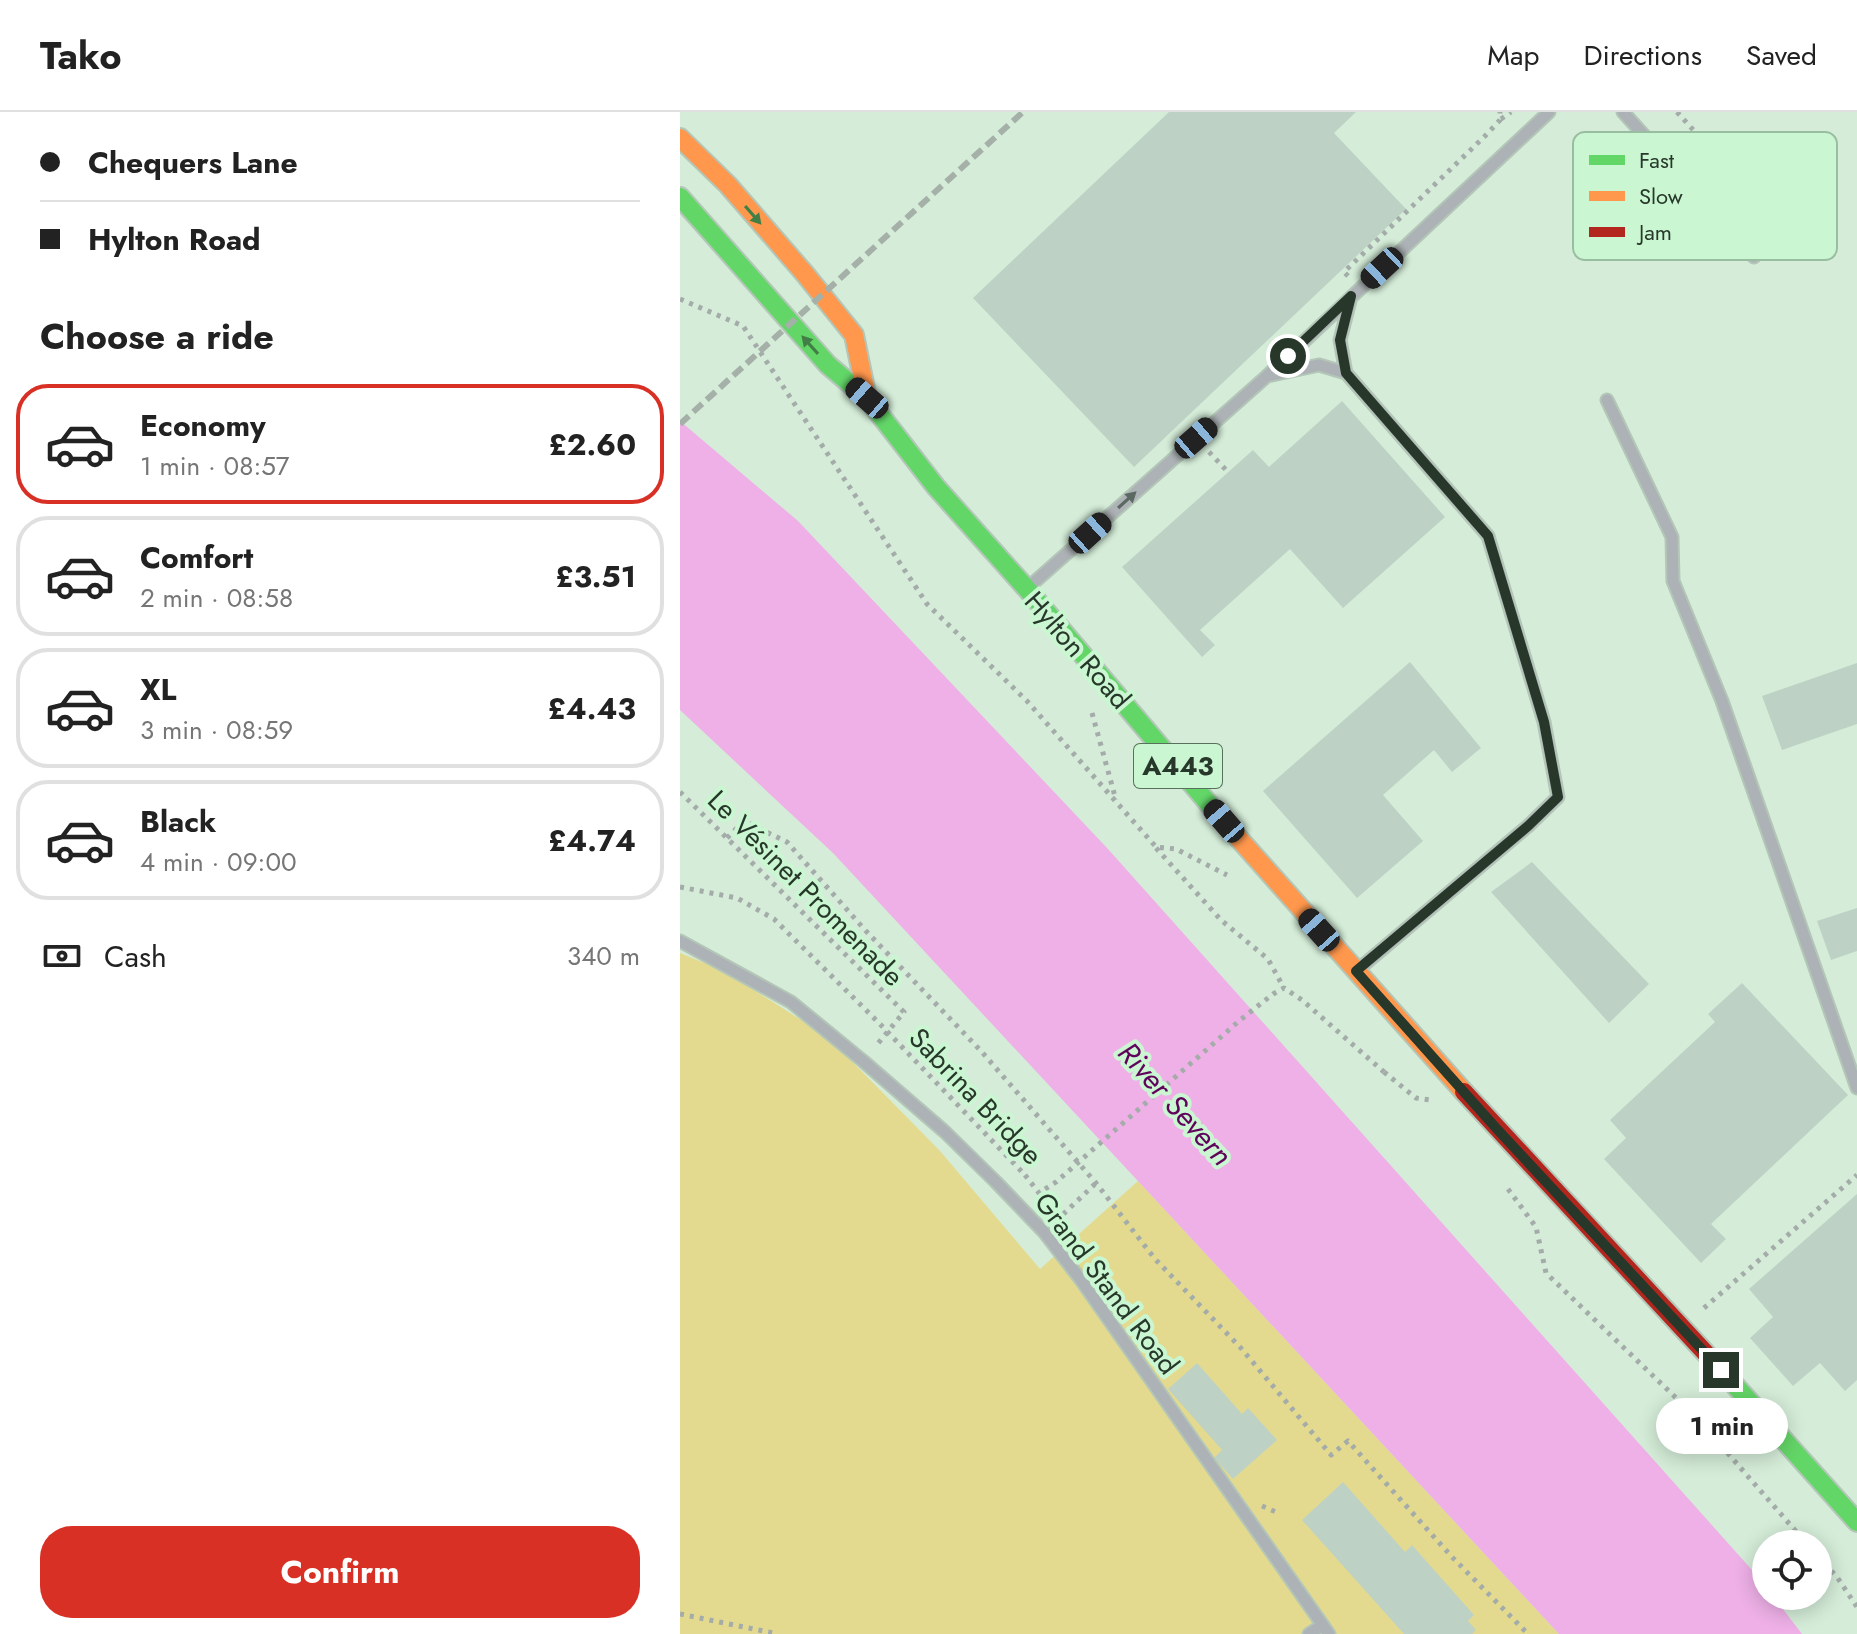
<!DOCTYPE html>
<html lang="en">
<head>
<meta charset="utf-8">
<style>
	body { margin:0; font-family:Jost,sans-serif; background:#f6f6f6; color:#222; height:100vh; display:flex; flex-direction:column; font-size:30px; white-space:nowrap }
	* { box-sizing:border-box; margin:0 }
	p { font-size:26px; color:#767676 }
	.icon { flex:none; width:44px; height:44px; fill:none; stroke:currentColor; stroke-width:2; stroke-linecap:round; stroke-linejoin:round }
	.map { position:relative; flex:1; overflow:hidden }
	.details { display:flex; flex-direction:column; background:#fff; width:680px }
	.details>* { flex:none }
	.top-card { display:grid; align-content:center; height:176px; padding:0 40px; background:#fff }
	.fabs { position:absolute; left:1072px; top:1418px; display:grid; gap:16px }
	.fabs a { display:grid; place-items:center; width:80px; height:80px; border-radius:50%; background:#fff; box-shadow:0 4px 20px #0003; font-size:40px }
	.end { position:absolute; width:36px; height:36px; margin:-18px; border:10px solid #27382a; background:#fff; box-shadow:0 0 0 4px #fff }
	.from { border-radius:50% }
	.bubble { position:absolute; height:56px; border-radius:28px; background:#fff; box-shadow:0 4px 20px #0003; font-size:26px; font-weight:700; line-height:56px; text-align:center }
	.car { position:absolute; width:24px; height:48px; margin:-24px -12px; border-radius:10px; box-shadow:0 0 6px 2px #0007; background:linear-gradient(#222 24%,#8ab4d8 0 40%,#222 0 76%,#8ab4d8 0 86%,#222 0) }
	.top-card b { display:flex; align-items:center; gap:28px; height:76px; font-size:30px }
	.top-card b+b { border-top:2px solid #e0e0e0 }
	.top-card i { width:20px; height:20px; background:#222 }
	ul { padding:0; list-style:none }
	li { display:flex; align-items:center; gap:24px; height:120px; margin:0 16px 12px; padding:0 24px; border:4px solid #e0e0e0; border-radius:32px }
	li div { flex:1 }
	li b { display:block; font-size:30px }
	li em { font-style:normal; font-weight:700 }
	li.on { border-color:#d93025 }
	li>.icon { width:72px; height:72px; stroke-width:1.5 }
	h2 { padding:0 40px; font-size:36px; line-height:96px }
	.pay { display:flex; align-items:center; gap:20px; height:88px; padding:0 40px; font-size:30px }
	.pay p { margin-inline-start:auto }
	.primary-button { display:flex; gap:16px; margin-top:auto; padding:16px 40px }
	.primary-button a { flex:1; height:92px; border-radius:32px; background:#d93025; color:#fff; font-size:32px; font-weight:700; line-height:92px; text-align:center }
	header { display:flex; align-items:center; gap:48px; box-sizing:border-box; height:112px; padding:0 40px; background:#fff; border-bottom:2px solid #e0e0e0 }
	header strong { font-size:38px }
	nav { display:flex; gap:44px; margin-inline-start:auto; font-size:28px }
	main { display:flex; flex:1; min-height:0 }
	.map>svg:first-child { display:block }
</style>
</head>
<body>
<header>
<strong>Tako</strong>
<nav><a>Map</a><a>Directions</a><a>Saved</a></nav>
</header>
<main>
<section class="details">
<div class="top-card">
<b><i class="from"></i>Chequers Lane</b>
<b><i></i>Hylton Road</b>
</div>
<h2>Choose a ride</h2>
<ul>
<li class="on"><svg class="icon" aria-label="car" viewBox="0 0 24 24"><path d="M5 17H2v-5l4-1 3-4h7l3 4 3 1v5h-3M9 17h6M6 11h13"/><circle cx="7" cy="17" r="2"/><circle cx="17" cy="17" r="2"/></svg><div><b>Economy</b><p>1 min · 08:57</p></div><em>£2.60</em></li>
<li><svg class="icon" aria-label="car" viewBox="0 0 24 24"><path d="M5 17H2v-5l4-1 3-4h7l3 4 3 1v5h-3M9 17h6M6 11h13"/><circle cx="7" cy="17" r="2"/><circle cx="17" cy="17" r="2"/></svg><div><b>Comfort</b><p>2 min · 08:58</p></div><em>£3.51</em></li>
<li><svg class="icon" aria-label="car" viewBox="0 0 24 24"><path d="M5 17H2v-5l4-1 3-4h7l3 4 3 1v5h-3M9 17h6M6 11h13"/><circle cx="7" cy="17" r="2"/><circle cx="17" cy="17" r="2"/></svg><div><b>XL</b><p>3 min · 08:59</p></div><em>£4.43</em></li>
<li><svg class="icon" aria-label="car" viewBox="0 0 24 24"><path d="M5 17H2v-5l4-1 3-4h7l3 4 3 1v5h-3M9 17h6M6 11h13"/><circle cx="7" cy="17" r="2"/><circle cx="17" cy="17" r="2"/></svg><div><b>Black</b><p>4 min · 09:00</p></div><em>£4.74</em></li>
</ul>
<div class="pay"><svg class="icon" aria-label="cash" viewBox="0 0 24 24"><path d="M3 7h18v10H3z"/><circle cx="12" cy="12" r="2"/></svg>Cash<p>340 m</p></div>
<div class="primary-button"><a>Confirm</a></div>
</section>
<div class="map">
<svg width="1177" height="1522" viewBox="0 0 1177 1522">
	<rect width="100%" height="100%" fill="#d4ecd8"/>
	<path fill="#e4da8f" d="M0,841L44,859L148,925L260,1039L360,1157L458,1069L879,1522H0Z"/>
	<path fill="#eeb0e7" d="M0,309L118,409L428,737L1072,1458L1086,1475V1484H1093L1122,1522H879L153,741L0,598Z"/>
	<path fill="#bdd2c5" d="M489,0H676L654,21L726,97L454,355L293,186Z
		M662,289L765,405L663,496L610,437L520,518L535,533L522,545L442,455L573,338L589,355Z
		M730,550L801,636L772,660L754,638L703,683L743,729L677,786L583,679Z
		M1177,551V612L1102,638L1082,584Z
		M852,750L969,872L929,911L811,780Z
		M1177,796V839L1151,848L1137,809Z
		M1062,871L1168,983L1031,1112L1046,1127L1021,1151L924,1047L946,1026L930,1008L1035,910L1028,902Z
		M1177,1082V1268L1165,1279L1140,1251L1113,1274L1070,1226L1093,1205L1069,1177Z
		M517,1251L562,1302L568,1296L597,1328L553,1367L534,1346L542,1338L488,1277Z
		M663,1370L725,1440L732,1433L794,1503L788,1509L796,1518L792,1522H724L622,1408Z"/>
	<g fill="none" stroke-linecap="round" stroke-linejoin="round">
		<g stroke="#b3c6b7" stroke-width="15">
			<path id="lane" d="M943,0L1074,145
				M666,261L660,228L671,185
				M587,264L639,253L666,261L808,424L864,610L878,685L848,714L680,856
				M927,288L992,425L993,469L1042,589L1177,976
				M350,474L587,264L869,0
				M0,829L111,890L183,949L265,1020L316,1070L364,1120L401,1168L649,1522
				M629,1522L643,1513"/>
		</g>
		<g stroke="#b3c6b7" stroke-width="22">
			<path id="fast" d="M0,85L148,253L187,286L256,375L347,477L545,711
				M1044,1261L1177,1410"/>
		</g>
		<g stroke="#b3c6b7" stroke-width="22">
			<path id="slow" d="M0,26L48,73L125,162L174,223L187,286
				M545,711L784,980"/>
		</g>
		<g stroke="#b3c6b7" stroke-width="22">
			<path id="jam" d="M784,980L1044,1261"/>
		</g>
		<path stroke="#a4aca9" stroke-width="5" stroke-dasharray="4 6" stroke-linecap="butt" d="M997,0L1104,118L1086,134
			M821,7L831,0
			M668,164L664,160L805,24L820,8V0
			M0,187L63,214L247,492L347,589L476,735L496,737L547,763
			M529,340L548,360
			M412,601L436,688
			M0,680L224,900L195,935
			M47,726L64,709L107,730L185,818L301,939L416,1071L475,1147L560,1235L651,1343L668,1329L772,1445L848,1522
			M476,736L541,808L588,847L604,876
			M0,775L57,786L94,807L199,911L345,1063
			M704,960L736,986L750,988
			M828,1077L856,1115L866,1161L1017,1306L1127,1432
			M359,1081L381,1104
			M376,1109L416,1071
			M1024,1196L1177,1063
			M582,1394L596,1400
			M1138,1444L1157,1465L1177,1495
			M0,1502L98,1522"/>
		<use href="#lane" stroke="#acb2b5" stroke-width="11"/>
		<use href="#fast" stroke="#63d668" stroke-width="18"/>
		<use href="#slow" stroke="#ff974d" stroke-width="18"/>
		<use href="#jam" stroke="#b3261e" stroke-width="18"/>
		<path stroke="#a4b0a8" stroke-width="6" stroke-dasharray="12 6" stroke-linecap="butt" d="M0,312L343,0"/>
		<path stroke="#a4aca9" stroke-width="5" stroke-dasharray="4 6" stroke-linecap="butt" d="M345,1063L359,1081L376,1070L559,909L593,882L604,876L622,888L704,960"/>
	</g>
	<defs><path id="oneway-solid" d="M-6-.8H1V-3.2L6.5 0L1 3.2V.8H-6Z" transform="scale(2)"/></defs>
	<g fill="#427f46">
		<use href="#oneway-solid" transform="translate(73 103) rotate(49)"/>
		<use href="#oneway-solid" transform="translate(130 233) rotate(-132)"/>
	</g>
	<use fill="#5c6962" href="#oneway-solid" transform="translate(447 388) rotate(-42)"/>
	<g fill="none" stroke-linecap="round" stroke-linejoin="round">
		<path stroke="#27382a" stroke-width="10" d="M608,244L671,184L660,228L666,261L808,424L864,610L878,685L848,714L676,859L816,1016L1041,1258"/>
	</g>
	<g text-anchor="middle" stroke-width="8" stroke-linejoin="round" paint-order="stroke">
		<rect fill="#caf6d2" stroke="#58715c" stroke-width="2" x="454" y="632" width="88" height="44" rx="6"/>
		<g font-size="26" font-weight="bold" fill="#27382a">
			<text x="498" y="663">A443</text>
		</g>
		<g font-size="28" fill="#27382a" stroke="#caf6d2">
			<text transform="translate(398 538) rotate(49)" y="10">Hylton Road</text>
			<text transform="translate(126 776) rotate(45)" y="10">Le Vésinet Promenade</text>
			<text transform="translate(296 984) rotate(46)" y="10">Sabrina Bridge</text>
			<text transform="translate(427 1171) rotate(53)" y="10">Grand Stand Road</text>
		</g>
		<g font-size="30" font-style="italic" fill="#5f035b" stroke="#caf6d2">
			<text transform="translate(495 992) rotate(48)" y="10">River Severn</text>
		</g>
	</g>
	<rect x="893" y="20" width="264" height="128" rx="12" fill="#caf6d2" stroke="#99bda0" stroke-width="2"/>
	<rect x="909" y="43" width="36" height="10" fill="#63d668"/>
	<rect x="909" y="79" width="36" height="10" fill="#ff974d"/>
	<rect x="909" y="115" width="36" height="10" fill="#b3261e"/>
	<g font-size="22" fill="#27382a">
		<text x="959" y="56">Fast</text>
		<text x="959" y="92">Slow</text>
		<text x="959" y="128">Jam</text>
	</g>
</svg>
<div class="fabs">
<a><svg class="icon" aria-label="locate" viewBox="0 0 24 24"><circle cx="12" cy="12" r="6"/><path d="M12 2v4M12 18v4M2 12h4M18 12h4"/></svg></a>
</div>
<i class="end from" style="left:608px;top:244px"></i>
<i class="end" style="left:1041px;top:1258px"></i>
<div class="bubble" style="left:976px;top:1286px;width:132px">1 min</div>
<i class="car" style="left:702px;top:156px;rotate:227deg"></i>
<i class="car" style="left:187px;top:286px;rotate:311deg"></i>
<i class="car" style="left:516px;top:326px;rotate:49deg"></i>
<i class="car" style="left:410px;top:421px;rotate:48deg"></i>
<i class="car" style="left:544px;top:709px;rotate:319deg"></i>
<i class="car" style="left:639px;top:818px;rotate:318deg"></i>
</div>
</main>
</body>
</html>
